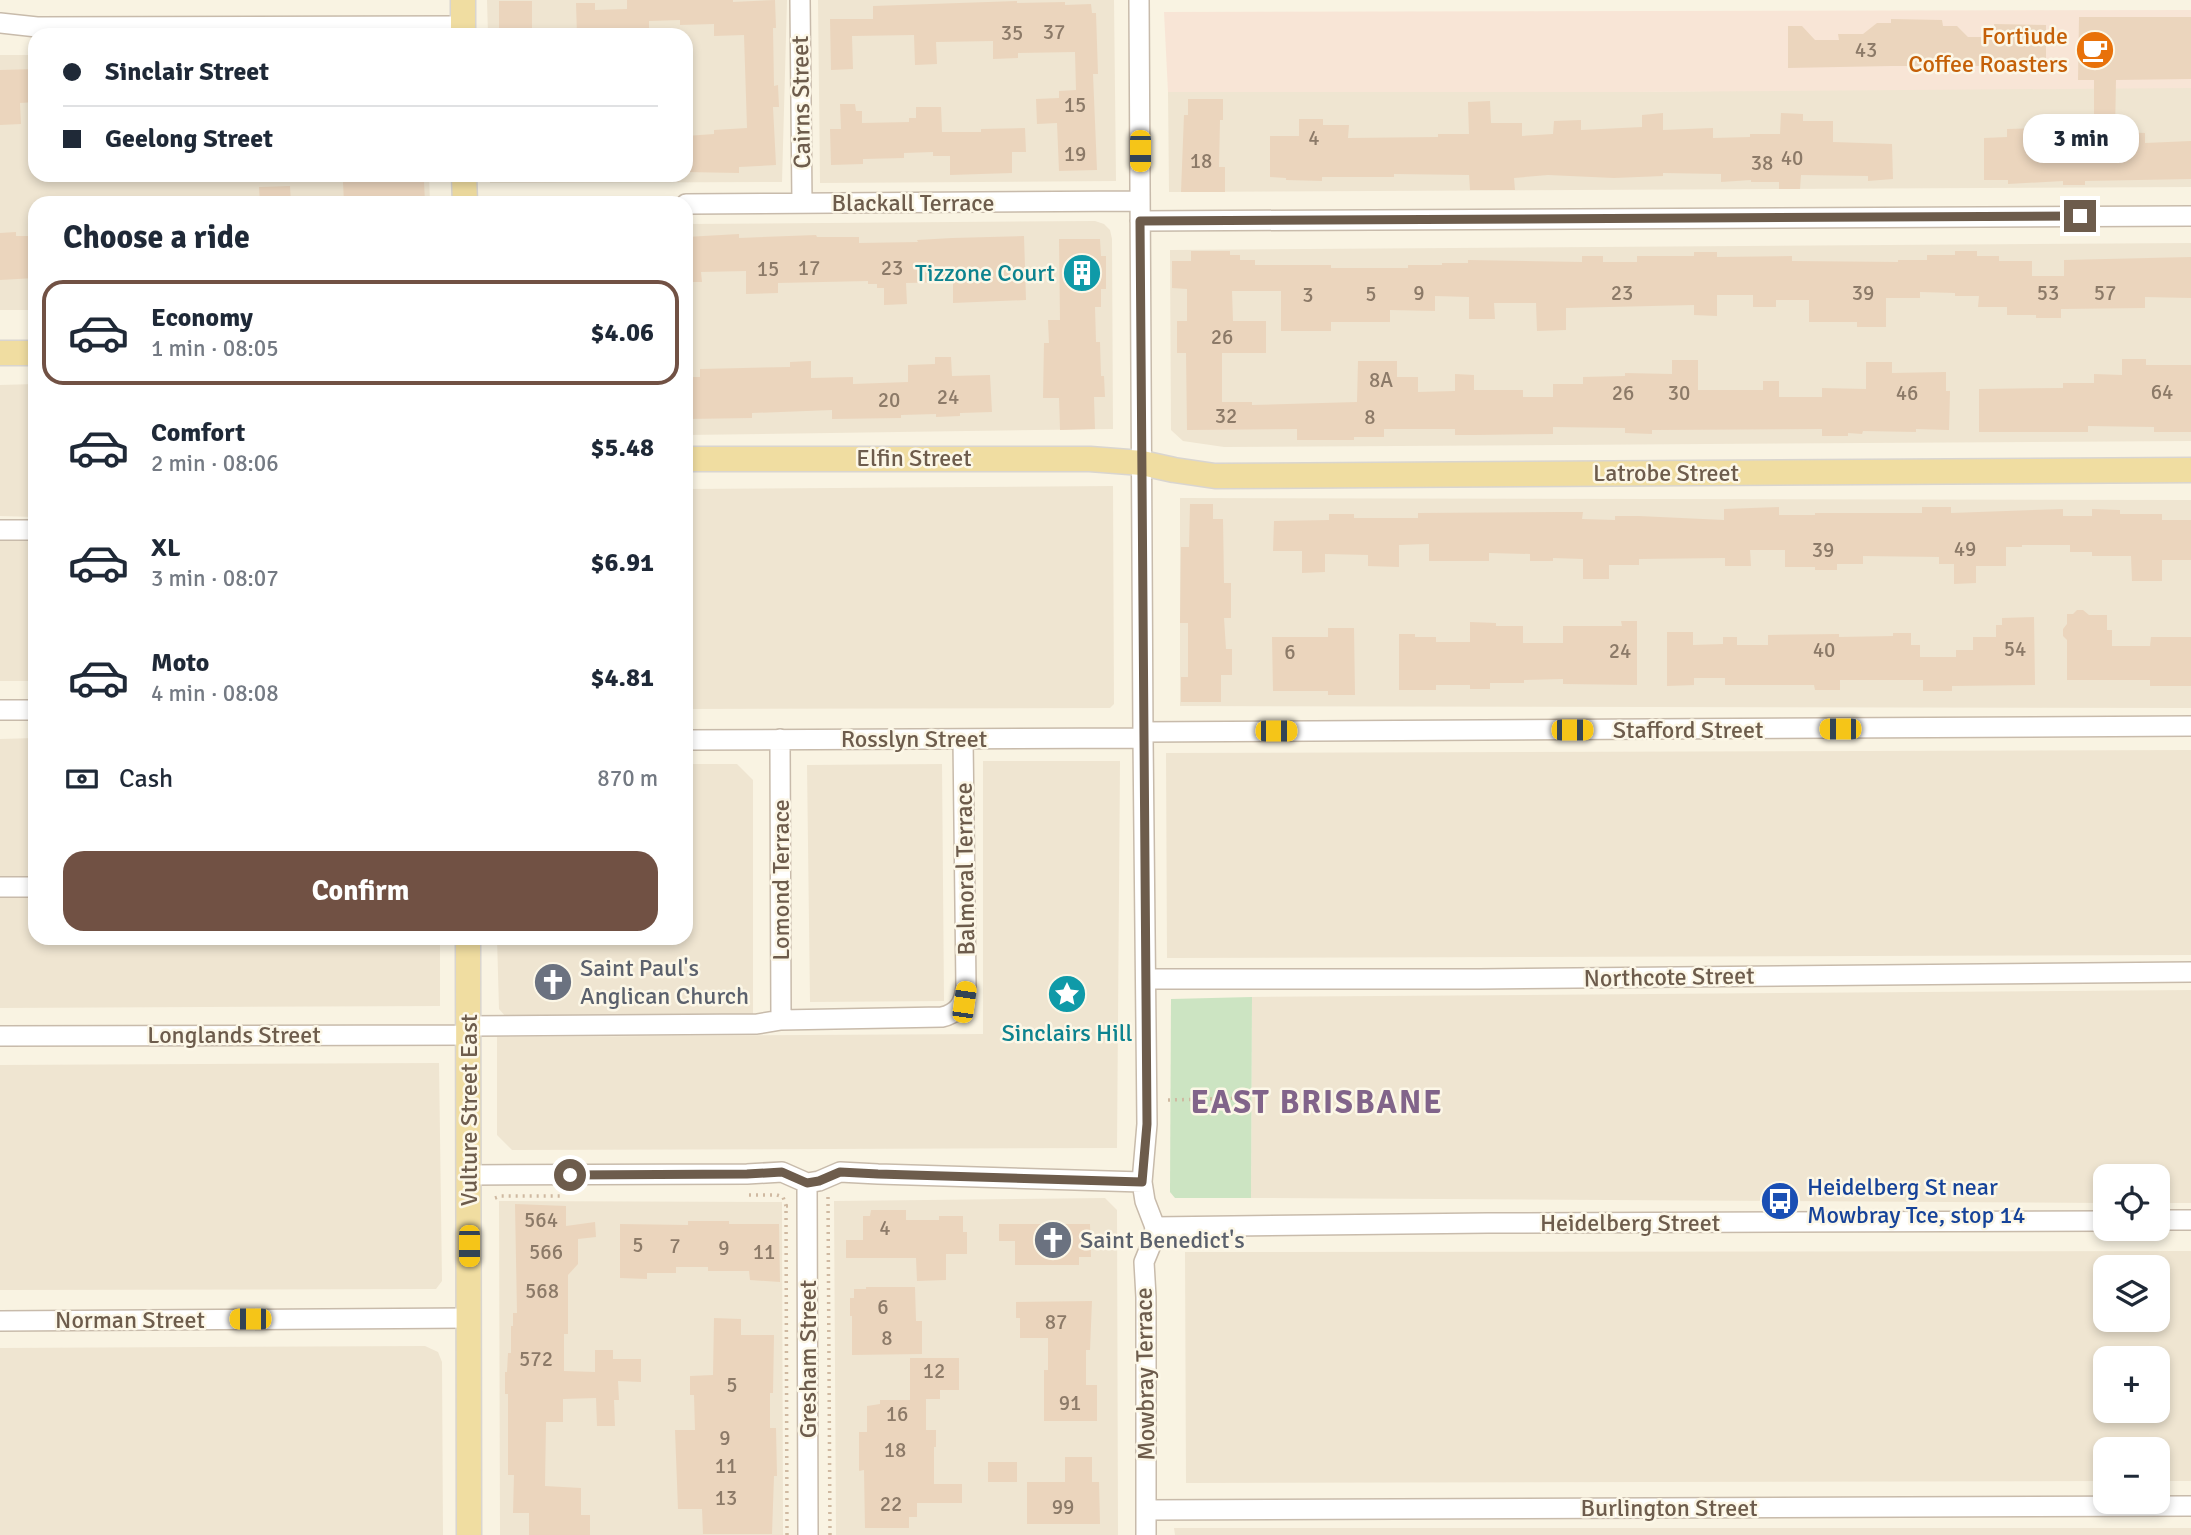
<!DOCTYPE html>
<html lang="en">
<head>
<meta charset="utf-8">
<style>
	body { margin:0; font-family:Signika,sans-serif; background:#f6f6f7; color:#1f2937; height:100vh; display:flex; flex-direction:column; font-size:26px; white-space:nowrap }
	* { box-sizing:border-box; margin:0 }
	p { font-size:23px; color:#747a83 }
	.icon { flex:none; width:38px; height:38px; fill:none; stroke:currentColor; stroke-width:2; stroke-linecap:round; stroke-linejoin:round }
	.map { position:relative; flex:1; overflow:hidden }
	.drawer { position:absolute; left:28px; top:196px; width:665px; height:749px; display:flex; flex-direction:column; background:#fff; border-radius:21px; box-shadow:0 4px 10px #0003 }
	.drawer>* { flex:none }
	.hud { position:absolute; left:28px; top:28px; width:665px; height:154px; border-radius:21px; box-shadow:0 4px 10px #0003; display:grid; align-content:center; height:154px; padding:0 35px; background:#fff }
	.tools { position:absolute; left:2093px; top:1164px; display:grid; gap:14px }
	.tools a { display:grid; place-items:center; width:77px; height:77px; border-radius:14px; background:#fff; box-shadow:0 4px 10px #0003; font-size:35px }
	.end { position:absolute; width:32px; height:32px; margin:-16px; border:9px solid #6d5c4c; background:#fff; box-shadow:0 0 0 4px #fff }
	.from { border-radius:50% }
	.bubble { position:absolute; height:49px; border-radius:21px; background:#fff; box-shadow:0 4px 10px #0003; font-size:23px; font-weight:700; line-height:49px; text-align:center }
	.car { position:absolute; width:21px; height:42px; margin:-21px -10px; border-radius:9px; box-shadow:0 0 5px 2px #0007; background:linear-gradient(#f5c518 24%,#345 0 40%,#f5c518 0 76%,#345 0 86%,#f5c518 0) }
	.hud b { display:flex; align-items:center; gap:24px; height:66px; font-size:26px }
	.hud b+b { border-top:2px solid #e0e1e3 }
	.hud i { width:18px; height:18px; background:#1f2937 }
	ul { padding:0; list-style:none }
	li { display:flex; align-items:center; gap:21px; height:105px; margin:0 14px 10px; padding:0 21px; border:4px solid transparent; border-radius:21px }
	li div { flex:1 }
	li b { display:block; font-size:26px }
	li em { font-style:normal; font-weight:700 }
	li.selected { border-color:#715144 }
	li>.icon { width:63px; height:63px; stroke-width:1.5 }
	h2 { padding:0 35px; font-size:32px; line-height:84px }
	.pay { display:flex; align-items:center; gap:18px; height:77px; padding:0 35px; font-size:26px }
	.pay p { margin-inline-start:auto }
	.button { display:flex; gap:14px; margin-top:auto; padding:14px 35px }
	.button a { flex:1; height:80px; border-radius:21px; background:#715144; color:#fff; font-size:28px; font-weight:700; line-height:80px; text-align:center }
	.map>svg:first-child { display:block }
</style>
</head>
<body>
<div class="map">
<svg width="2191" height="1535" viewBox="0 0 2191 1535">
	<rect width="100%" height="100%" fill="#f9f3e2"/>
	<path fill="#efe5d1" fill-rule="evenodd" d="M487,0H787L782,182L490,183V175H686V35H488Z
		M818,0H1114L1116,181L820,183Z
		M0,55H35V175H429L430,203H35V310H0Z
		M2078,87L2191,88V187L1169,192L1168,92H1632Z
		M1095,221L1104,224L1110,230L1112,239L1113,429L686,435V224Z
		M2191,243V441L1224,447L1183,441L1171,430L1170,250Z
		M35,384V517L0,516V385Z
		M1113,486L1114,704L1110,708L686,709V489Z
		M1180,498L2191,500V708L1180,706Z
		M0,540H35V681H0Z
		M35,738V879H0V739Z
		M2191,750V955L1167,958L1166,753Z
		M983,761H1120L1117,1148L512,1150L497,1135V1037L983,1034Z
		M686,764H737L753,780V1015L506,1017L499,1009L497,938H686Z
		M942,764L944,1001L810,1002L807,765Z
		M35,894V938H440V1006L0,1008V895Z
		M2191,990V1203H2158V1176H2105V1203L1251,1198L1252,997Z
		M439,1063L442,1281L436,1289L0,1290V1065Z
		M1105,1198L1117,1210L1118,1535H836L834,1201Z
		M499,1201L782,1202L783,1535H500Z
		M2191,1251V1481H2158V1449H2105V1481L1186,1483L1185,1252ZM2105,1267H2158V1320H2105ZM2105,1358H2158V1410H2105Z
		M425,1346L438,1352L442,1362L443,1535H0V1348Z
		M1174,1528H2191V1535H1175Z"/>
	<path fill="#f8e5d6" d="M2191,10V88L1632,92H1168L1164,12Z"/>
	<path fill="#cce4c2" d="M1252,997L1251,1198H1175L1170,1192L1171,999Z"/>
	<path fill="#ebd5bd" d="M627,0H733V2L775,0L776,28H773L774,86L778,85L779,107H773L776,165L739,167V173L686,172V136L714,134V130L747,128L744,35L714,36V24L680,25V20L649,21V28L609,30V35H577L576,3H595V10L627,9Z
		M499,1H532V35H499Z
		M1017,1V3L1065,2V5L1091,4L1092,13H1096L1098,74H1093L1097,170L1059,171L1057,123L1037,124L1036,99L1059,98V91L1076,90L1075,52L1018,53V58L993,59V41L936,42L937,64L915,65L914,35L852,36L853,69L831,70L830,19H873V6Z
		M2079,17H2191V79L2116,80L2115,132L2145,133V143L2191,141V179L2085,181V185H2063V181L2008,184V180H1984V138L2007,137V129L2038,128V124H2061V130L2094,127V80H2078Z
		M1891,19L1942,20L1943,26H1957L1968,37H1994V24L2046,25V63H2032L2033,66H1891L1788,68V26H1802L1815,40H1839L1838,34H1863L1877,23H1891Z
		M35,69V102L20,103L21,124L0,125V70Z
		M1188,99H1223V120H1220L1219,167H1225V192H1181L1184,115H1188Z
		M1490,101L1491,123H1522V136L1553,134L1554,121L1581,120V130L1642,127V115L1663,113V130L1713,128V138L1750,137V134H1780L1781,113L1803,114V121H1833V142L1892,144L1893,179L1868,181V176L1801,175L1800,189H1779V182H1751V180L1721,182V174L1663,173V176L1614,178L1548,175L1514,178L1515,190H1470L1469,175L1394,174V177H1322V181L1286,180V178L1270,177V136H1299V119H1323V125H1349L1348,138L1438,137V134H1469L1468,102Z
		M840,104H855L856,111H862V123L909,122V118H916V107H941L942,132H981V129L1025,128L1026,152H1012V173L950,175V156H933V152L904,153V158L863,159V164L831,165L830,129H841Z
		M424,181L425,203H344L343,182Z
		M290,186L291,203H260L259,187Z
		M16,232V236H35V278L0,280V233Z
		M739,234V238L816,235L817,237H859V243L918,242L917,240L952,238L1024,236L1026,300L953,303V282L906,283L907,304L884,305V288H877V284H868V281L778,283V293L746,294V271L701,272L702,282H686V237Z
		M1059,239H1100L1101,256H1106V289H1101V307H1095L1096,342H1100L1101,376H1104L1105,397H1094L1095,429L1060,430L1059,398H1043L1044,343H1049L1048,320H1060Z
		M1191,251H1230V255H1240V260H1255V265H1331V268H1408V265H1442V263H1468V260L1582,262V256H1603V262H1637V256H1694V252H1717V257L1792,256V261L1898,262V260H1927V255H1955V251H1977V256H1999V261H2032V276H2064V260L2191,257V298L2145,297V308L2061,309V318H2036V315H2007V307H1978L1979,296H1955V293L1920,292V298H1886V327H1857V322H1809V300H1776V307H1753V295H1717V316L1694,315V305L1566,308V330L1537,331L1536,303H1494L1495,319H1469V297L1435,296V311L1390,310V322H1331V331H1281V291H1232L1233,321H1266V353H1222V402H1252V405L1357,402L1358,361H1397V377H1418V392L1455,391V374L1474,375V390H1523V397H1553V384H1583V377L1625,376V373L1672,374V360H1698V390H1763V381H1779V397H1822V388L1866,389V362H1892V373L1946,372V391H1950L1949,430L1916,429V432L1863,431L1862,434L1848,433V436H1822V429L1652,430V434L1625,433V428L1553,427V434L1475,435H1455V429H1384V437H1354V440H1297V429L1187,430L1186,353H1177V321H1187V289L1172,288V261H1191Z
		M935,357H951L952,376L990,375L992,412L960,413V416L936,417V414L901,415V418L832,419V410L752,413V418L686,419V377H700V369L790,367V362L811,361V378L853,377V384L908,382V365L935,364Z
		M2122,359H2146V365H2191V432H2154V427L2088,426V432H1979V389L2063,388V383H2094V374L2122,375Z
		M1190,504H1213V519H1223L1224,583H1231V618H1224L1226,649H1232V675H1221V702H1181V677H1188V623H1180L1181,547H1189Z
		M1779,507V515H1815V513H1922V507H1951V513L2063,509V516H2092V509L2120,510V514H2162V520H2191V560H2162V581H2132L2131,556H2092V552H2070V545H2022V547H2006V566H1976V583L1954,584V564H1939V557L1863,556V564H1837V570H1815V567H1785V550H1750L1751,566H1725V558L1639,559V565H1609V579H1583V559L1553,558V561H1530V554L1489,553V561H1429V544L1399,545V567L1368,566V555L1325,554V572L1302,573V551H1273L1274,521L1329,520V514H1354V518H1418V513L1560,512H1583L1582,519L1615,520V516H1639L1724,520V509Z
		M2077,610H2083L2089,615H2107V630H2112V646H2150L2151,637H2191V686H2150V680H2067V640L2063,636V629L2067,624V614H2073Z
		M2034,617L2035,685L1952,686V691H1923V680H1840V690H1815L1814,685H1725V678H1694V685L1667,686V632H1693V645L1723,644V637H1737V645H1768V635L1839,634V637L1893,636V633H1911V645H1920V657H1956V650H1973V637H1996V625H2002V618Z
		M1621,621H1637V685L1563,684V679L1524,680V683H1490V689H1470V685H1436V690H1399V634H1415V637H1436V642H1470V622L1496,623V626H1523V643H1563V626H1622Z
		M1328,628H1354L1355,695H1328V691H1273L1272,637H1328Z
		M515,1204L566,1206V1226L595,1222L596,1237L578,1239V1264L568,1275V1334H564V1371L595,1372V1350H613V1359H641V1382L618,1381L619,1400H614L615,1426H597L596,1398L563,1399V1422H546L545,1486L581,1488V1515H590V1535H529V1513H513L514,1475H508V1394H505V1372H507L508,1353H511V1326H513V1313H517Z
		M871,1210H906V1220H939V1216H963V1232H967V1254H946V1280L917,1281L916,1258H846V1240H863V1216H870Z
		M688,1221H729V1224H779L780,1282L750,1280L749,1271H708V1267H676V1273H647V1279L620,1278V1224L688,1225Z
		M999,1224H1090L1091,1257H1079V1265H1015V1241H999Z
		M866,1287H915L916,1321H922V1354L852,1355V1316H850V1298H854V1289H866Z
		M1092,1301L1090,1350H1086V1385H1097V1421H1044V1370H1048V1338H1020V1318H1016V1302Z
		M714,1318L741,1319V1335H774L773,1393H770V1428H776L777,1476H774L772,1534H703L702,1509H678L675,1430H695L694,1395H690V1376L713,1375Z
		M910,1358H959V1390H940V1399H926V1430H936V1447H934V1484H962V1503H917V1517H909V1528H865L864,1470L859,1471V1432H867V1406L880,1404V1400H910Z
		M1065,1457H1092V1482H1099L1100,1524H1027V1482H1065Z
		M988,1462H1017V1482H988Z"/>
	<g fill="none" stroke-linecap="round" stroke-linejoin="round">
		<g stroke="#c8bbab" stroke-width="22">
			<path id="minor" d="M800,0L802,203
				M1139,0L1143,738L1147,1124L1142,1182L1145,1201L1155,1227L1153,1240L1144,1262L1146,1297V1535
				M0,23L37,27L463,26
				M686,204L1140,201
				M1140,221L2191,216
				M0,530H35
				M0,710H35
				M1143,732L2191,726
				M780,739L781,1020
				M686,740L1143,738
				M0,887H35
				M1146,979H1479L2191,972
				M469,1026L757,1024L781,1020L942,1017C959,1013 964,1003 966,987L963,739
				M0,1036L469,1035
				M469,1175L747,1174L782,1172L807,1183L819,1181L840,1172L878,1174L1142,1182
				M807,1183L808,1535
				M2158,1220H2191
				M1155,1227L1488,1223L2105,1221
				M0,1321L469,1318
				M1146,1510L2191,1506"/>
		</g>
		<g stroke="#d9d5d0" stroke-width="27">
			<path id="major" d="M463,35V0
				M464,175L465,203
				M0,353H35
				M686,459H1090L1142,463L1174,470L1215,476L2191,470
				M468,938L469,1535"/>
		</g>
		<path stroke="#cfb9a1" stroke-width="3.5" stroke-dasharray="2 5" stroke-linecap="butt" d="M1168,1100L1245,1098
			M749,1195H777L783,1197L786,1206
			M828,1197L830,1535
			M495,1198L501,1196H563
			M787,1535L786,1206H791"/>
		<use href="#minor" stroke="#fff" stroke-width="19"/>
		<use href="#major" stroke="#f0dda1" stroke-width="24"/>
	</g>
	<g fill="none" stroke-linecap="round" stroke-linejoin="round">
		<path stroke="#6d5c4c" stroke-width="9" d="M570,1175L747,1174L782,1172L807,1183L819,1181L840,1172L878,1174L1142,1182L1147,1124L1140,221L2080,216"/>
	</g>
	<defs>
		<g id="cafe-disc" transform="scale(2.0125)"><circle r="9.5" fill="#e8710a" stroke="#fcf7e7"/><path d="M-5.5-4.5H6V0H3Q3 3.5 0 3.5H-2.5Q-5.5 3.5-5.5 0ZM3-3.2v2h1.7v-2ZM-6 4.5H4V6H-6Z" fill="#fff"/></g>
		<g id="building-disc" transform="scale(2.0125)"><circle r="9.5" fill="#0f9aa8" stroke="#fcf7e7"/><path d="M-4-6H4V6H1V3H-1V6H-4ZM-2.5-4.3h1.7v1.8h-1.7ZM.8-4.3h1.7v1.8H.8ZM-2.5-1h1.7V.8h-1.7ZM.8-1h1.7V.8H.8Z" fill="#fff"/></g>
		<g id="church-disc" transform="scale(2.0125)"><circle r="9.5" fill="#6b7280" stroke="#fcf7e7"/><path d="M-1.2-6h2.4v3.5h3.3v2.4h-3.3V6h-2.4V-.1h-3.3v-2.4h3.3Z" fill="#fff"/></g>
		<g id="sight-disc" transform="scale(2.0125)"><circle r="9.5" fill="#0f9aa8" stroke="#fcf7e7"/><path d="M0-6L1.8-2.2L6-1.7L2.9 1.2L3.7 5.4L0 3.3L-3.7 5.4L-2.9 1.2L-6-1.7L-1.8-2.2Z" fill="#fff"/></g>
		<g id="bus-disc" transform="scale(2.0125)"><circle r="9.5" fill="#1a4fb4" stroke="#fcf7e7"/><path d="M-5-6H5V4H4V6H2V4H-2V6H-4V4H-5ZM-3.5-4V0h7V-4ZM-3.5 1.2v1.5H-2V1.2ZM2 1.2v1.5H3.5V1.2Z" fill="#fff"/></g>
	</defs>
	<g fill-rule="evenodd">
		<use href="#cafe-disc" x="2095" y="50"/>
		<use href="#building-disc" x="1082" y="273"/>
		<use href="#church-disc" x="553" y="982"/>
		<use href="#sight-disc" x="1067" y="994"/>
		<use href="#bus-disc" x="1780" y="1201"/>
		<use href="#church-disc" x="1053" y="1240"/>
	</g>
	<g text-anchor="middle" stroke-width="5" stroke-linejoin="round" paint-order="stroke">
		<g font-size="21" fill="#8c7a68">
			<text x="1054" y="39">37</text>
			<text x="1012" y="40">35</text>
			<text x="1866" y="57">43</text>
			<text x="1075" y="112">15</text>
			<text x="1314" y="145">4</text>
			<text x="1075" y="161">19</text>
			<text x="1792" y="165">40</text>
			<text x="1201" y="168">18</text>
			<text x="1762" y="170">38</text>
			<text x="809" y="275">17</text>
			<text x="892" y="275">23</text>
			<text x="768" y="276">15</text>
			<text x="1419" y="300">9</text>
			<text x="1622" y="300">23</text>
			<text x="1863" y="300">39</text>
			<text x="2048" y="300">53</text>
			<text x="2105" y="300">57</text>
			<text x="1371" y="301">5</text>
			<text x="1308" y="302">3</text>
			<text x="1222" y="344">26</text>
			<text x="1381" y="387">8A</text>
			<text x="2162" y="399">64</text>
			<text x="1623" y="400">26</text>
			<text x="1679" y="400">30</text>
			<text x="1907" y="400">46</text>
			<text x="948" y="404">24</text>
			<text x="889" y="407">20</text>
			<text x="1226" y="423">32</text>
			<text x="1370" y="424">8</text>
			<text x="1965" y="556">49</text>
			<text x="1823" y="557">39</text>
			<text x="2015" y="656">54</text>
			<text x="1824" y="657">40</text>
			<text x="1620" y="658">24</text>
			<text x="1290" y="659">6</text>
			<text x="541" y="1227">564</text>
			<text x="885" y="1235">4</text>
			<text x="638" y="1252">5</text>
			<text x="675" y="1253">7</text>
			<text x="724" y="1255">9</text>
			<text x="546" y="1259">566</text>
			<text x="764" y="1259">11</text>
			<text x="542" y="1298">568</text>
			<text x="883" y="1314">6</text>
			<text x="1056" y="1329">87</text>
			<text x="887" y="1345">8</text>
			<text x="536" y="1366">572</text>
			<text x="934" y="1378">12</text>
			<text x="732" y="1392">5</text>
			<text x="1070" y="1410">91</text>
			<text x="897" y="1421">16</text>
			<text x="725" y="1445">9</text>
			<text x="895" y="1457">18</text>
			<text x="726" y="1473">11</text>
			<text x="726" y="1505">13</text>
			<text x="891" y="1511">22</text>
			<text x="1063" y="1514">99</text>
		</g>
		<g font-size="24" fill="#c56008" stroke="#fcf7e7" text-anchor="end">
			<text x="2068" y="44">Fortiude<tspan x="2068" dy="28">Coffee Roasters</tspan></text>
		</g>
		<g font-size="24" fill="#6d5c4c" stroke="#fcf7e7">
			<text transform="translate(801 102) rotate(-91)" y="8">Cairns Street</text>
			<text x="913" y="211">Blackall Terrace</text>
			<text x="914" y="466">Elfin Street</text>
			<text x="1666" y="481">Latrobe Street</text>
			<text x="1688" y="738">Stafford Street</text>
			<text x="914" y="747">Rosslyn Street</text>
			<text transform="translate(965 869) rotate(-91)" y="8">Balmoral Terrace</text>
			<text transform="translate(781 880) rotate(-90)" y="8">Lomond Terrace</text>
			<text transform="translate(1669 977) rotate(-1)" y="8">Northcote Street</text>
			<text x="234" y="1043">Longlands Street</text>
			<text transform="translate(469 1110) rotate(-90)" y="8">Vulture Street East</text>
			<text x="1630" y="1231">Heidelberg Street</text>
			<text x="130" y="1328">Norman Street</text>
			<text transform="translate(808 1359) rotate(-90)" y="8">Gresham Street</text>
			<text transform="translate(1145 1374) rotate(-91)" y="8">Mowbray Terrace</text>
			<text x="1669" y="1516">Burlington Street</text>
		</g>
		<g font-size="24" fill="#0d838f" stroke="#fcf7e7" text-anchor="end">
			<text x="1055" y="281">Tizzone Court</text>
			<text x="1067" y="1041" text-anchor="middle">Sinclairs Hill</text>
		</g>
		<g font-size="24" fill="#5b616d" stroke="#fcf7e7" text-anchor="start">
			<text x="580" y="976">Saint Paul's<tspan x="580" dy="28">Anglican Church</tspan></text>
			<text x="1080" y="1248">Saint Benedict's</text>
		</g>
		<g font-size="24" fill="#164399" stroke="#fcf7e7" text-anchor="start">
			<text x="1807" y="1195">Heidelberg St near<tspan x="1807" dy="28">Mowbray Tce, stop 14</tspan></text>
		</g>
		<g font-size="32" font-weight="bold" letter-spacing="2" fill="#81648a" stroke="#fcf7e7">
			<text x="1317" y="1113">EAST BRISBANE</text>
		</g>
	</g>
</svg>
<div class="tools">
<a><svg class="icon" aria-label="locate" viewBox="0 0 24 24"><circle cx="12" cy="12" r="6"/><path d="M12 2v4M12 18v4M2 12h4M18 12h4"/></svg></a>
<a><svg class="icon" aria-label="layers" viewBox="0 0 24 24"><path d="M12 4l9 5-9 5-9-5zM3 14l9 5 9-5"/></svg></a>
<a>+</a>
<a>−</a>
</div>
<i class="end from" style="left:570px;top:1175px"></i>
<i class="end" style="left:2080px;top:216px"></i>
<div class="bubble" style="left:2023px;top:114px;width:116px">3 min</div>
<i class="car" style="left:1140px;top:151px;rotate:180deg"></i>
<i class="car" style="left:1840px;top:729px;rotate:270deg"></i>
<i class="car" style="left:1572px;top:730px;rotate:90deg"></i>
<i class="car" style="left:1276px;top:731px;rotate:90deg"></i>
<i class="car" style="left:964px;top:1002px;rotate:8deg"></i>
<i class="car" style="left:469px;top:1246px;rotate:180deg"></i>
<i class="car" style="left:250px;top:1319px;rotate:270deg"></i>
<div class="hud">
<b><i class="from"></i>Sinclair Street</b>
<b><i></i>Geelong Street</b>
</div>
<section class="drawer">
<h2>Choose a ride</h2>
<ul>
<li class="selected"><svg class="icon" aria-label="car" viewBox="0 0 24 24"><path d="M5 17H2v-5l4-1 3-4h7l3 4 3 1v5h-3M9 17h6M6 11h13"/><circle cx="7" cy="17" r="2"/><circle cx="17" cy="17" r="2"/></svg><div><b>Economy</b><p>1 min · 08:05</p></div><em>$4.06</em></li>
<li><svg class="icon" aria-label="car" viewBox="0 0 24 24"><path d="M5 17H2v-5l4-1 3-4h7l3 4 3 1v5h-3M9 17h6M6 11h13"/><circle cx="7" cy="17" r="2"/><circle cx="17" cy="17" r="2"/></svg><div><b>Comfort</b><p>2 min · 08:06</p></div><em>$5.48</em></li>
<li><svg class="icon" aria-label="car" viewBox="0 0 24 24"><path d="M5 17H2v-5l4-1 3-4h7l3 4 3 1v5h-3M9 17h6M6 11h13"/><circle cx="7" cy="17" r="2"/><circle cx="17" cy="17" r="2"/></svg><div><b>XL</b><p>3 min · 08:07</p></div><em>$6.91</em></li>
<li><svg class="icon" aria-label="car" viewBox="0 0 24 24"><path d="M5 17H2v-5l4-1 3-4h7l3 4 3 1v5h-3M9 17h6M6 11h13"/><circle cx="7" cy="17" r="2"/><circle cx="17" cy="17" r="2"/></svg><div><b>Moto</b><p>4 min · 08:08</p></div><em>$4.81</em></li>
</ul>
<div class="pay"><svg class="icon" aria-label="cash" viewBox="0 0 24 24"><path d="M3 7h18v10H3z"/><circle cx="12" cy="12" r="2"/></svg>Cash<p>870 m</p></div>
<div class="button"><a>Confirm</a></div>
</section>
</div>
</body>
</html>
